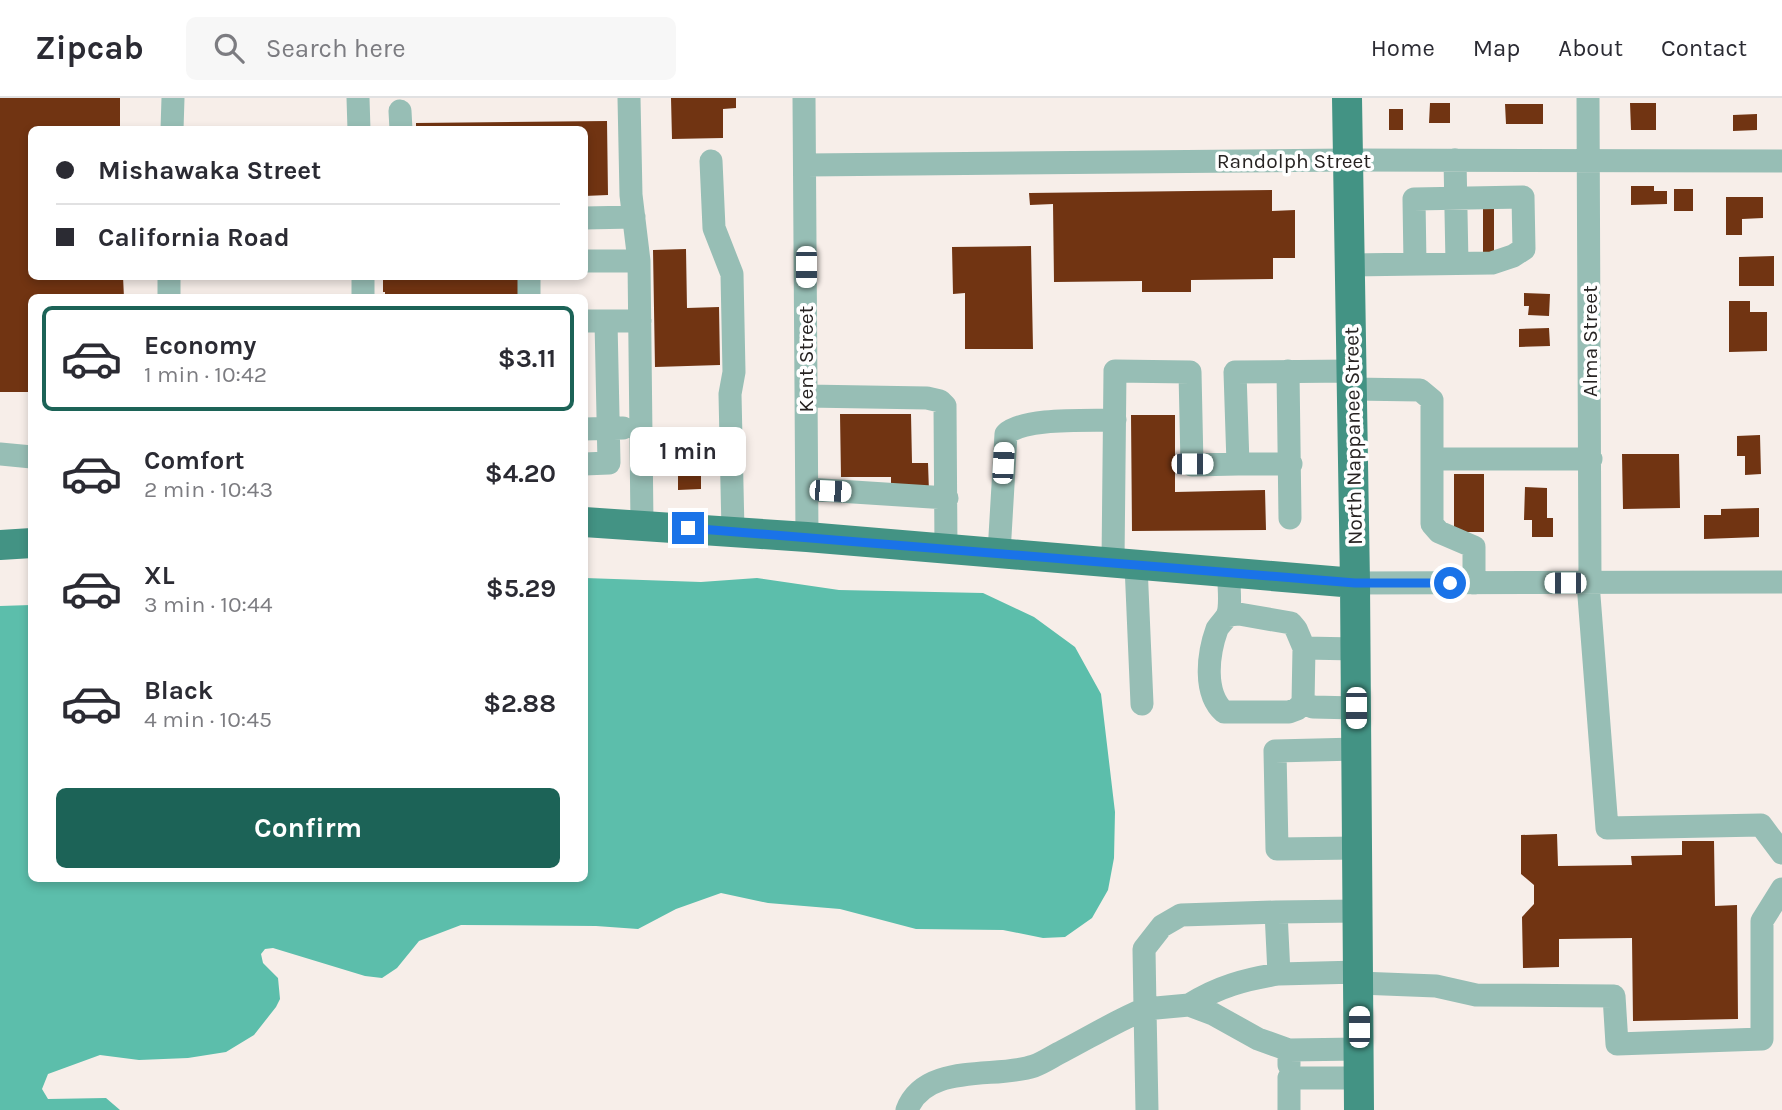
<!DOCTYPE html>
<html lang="en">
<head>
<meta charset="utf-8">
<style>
	body { margin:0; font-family:Karla,sans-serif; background:#f7f7f7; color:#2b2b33; height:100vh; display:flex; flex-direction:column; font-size:26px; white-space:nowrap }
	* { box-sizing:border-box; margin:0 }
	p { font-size:23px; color:#7c7c81 }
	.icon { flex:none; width:38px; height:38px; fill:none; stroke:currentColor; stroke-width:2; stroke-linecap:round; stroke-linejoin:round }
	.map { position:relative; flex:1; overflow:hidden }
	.sheet { position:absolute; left:28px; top:196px; width:560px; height:588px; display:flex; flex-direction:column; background:#fff; border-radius:10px; box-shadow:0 4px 10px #0003 }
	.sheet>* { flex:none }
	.top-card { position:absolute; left:28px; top:28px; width:560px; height:154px; border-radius:10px; box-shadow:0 4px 10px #0003; display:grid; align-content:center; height:154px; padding:0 28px; background:#fff }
	.end { position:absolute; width:32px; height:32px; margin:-16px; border:9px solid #1a73e8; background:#fff; box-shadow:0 0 0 4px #fff }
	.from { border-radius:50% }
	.bubble { position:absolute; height:49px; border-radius:10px; background:#fff; box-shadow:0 4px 10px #0003; font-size:23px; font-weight:700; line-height:49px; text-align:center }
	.car { position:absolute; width:21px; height:42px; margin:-21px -10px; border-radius:9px; box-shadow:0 0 5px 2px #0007; background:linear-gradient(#fff 24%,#345 0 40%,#fff 0 76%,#345 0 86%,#fff 0) }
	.top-card b { display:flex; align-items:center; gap:24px; height:66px; font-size:26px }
	.top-card b+b { border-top:2px solid #e1e1e2 }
	.top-card i { width:18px; height:18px; background:#2b2b33 }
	ul { padding:12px 0 0; list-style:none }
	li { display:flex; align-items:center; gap:21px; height:105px; margin:0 14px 10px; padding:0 14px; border:4px solid transparent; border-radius:10px }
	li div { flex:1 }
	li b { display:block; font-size:26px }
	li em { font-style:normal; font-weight:700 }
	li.selected { border-color:#1c6357 }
	li>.icon { width:63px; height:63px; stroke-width:1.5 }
	.primary-button { display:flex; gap:14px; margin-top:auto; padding:14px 28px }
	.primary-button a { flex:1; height:80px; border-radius:10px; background:#1c6357; color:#fff; font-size:28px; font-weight:700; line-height:80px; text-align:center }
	header { display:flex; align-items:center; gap:42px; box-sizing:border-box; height:98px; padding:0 35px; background:#fff; border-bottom:2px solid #e1e1e2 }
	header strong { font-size:33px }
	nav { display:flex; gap:38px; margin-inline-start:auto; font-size:24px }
	.search { width:490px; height:63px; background:#f7f7f7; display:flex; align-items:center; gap:18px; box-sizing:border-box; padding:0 24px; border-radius:10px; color:#7c7c81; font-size:26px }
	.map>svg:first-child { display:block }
</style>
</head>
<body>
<header>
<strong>Zipcab</strong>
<div class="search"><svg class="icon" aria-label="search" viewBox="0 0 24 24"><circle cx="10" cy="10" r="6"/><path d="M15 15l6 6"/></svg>Search here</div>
<nav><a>Home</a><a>Map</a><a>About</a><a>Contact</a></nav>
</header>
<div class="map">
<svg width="1782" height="1012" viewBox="0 0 1782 1012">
	<rect width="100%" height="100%" fill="#f7eee9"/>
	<path fill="#5cbeab" d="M585,480L701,484L757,480L839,492L983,495L1034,519L1075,549L1101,596L1115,714L1114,760L1108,792L1092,820L1065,839L1043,840L1003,832L916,831L840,811L768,805L721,795L676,811L638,831L596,828L461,827L419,843L397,870L382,880L365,878L273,850L265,851L261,856L263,865L278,880L280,901L276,909L254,937L226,954L188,960L139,962L100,957L48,976L42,991L48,1001L106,1000L120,1012H0V508L31,507L32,780H584Z"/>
	<path fill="#713412" d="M0,0H120V32H32V178H123L124,200H32V294H0Z
		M671,0H736V10L723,11V40L672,41Z
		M1430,5H1450V25H1429Z
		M1630,5H1656V32H1631Z
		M1505,6H1543V26H1506Z
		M1389,11H1403V32H1389Z
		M1757,16V32L1733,33V17Z
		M607,23L608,97L584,98V32H416V25Z
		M1631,88H1654V93H1667V106L1631,107Z
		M1674,91H1693V113H1674Z
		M1272,92V113L1295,112V160H1273V181L1191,182V194H1142V183L1054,184L1053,106L1030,107L1029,95Z
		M1726,99H1763V120L1742,121V137H1726Z
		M1483,110H1494V156L1483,155Z
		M1031,148L1033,251H965V195L953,196L952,149Z
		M686,151L687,210L719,209L720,267L655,269L653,152Z
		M1774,158V188H1739V159Z
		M383,178H519V197H500V200H385V194H383Z
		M1524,195L1550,196L1549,218L1528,217L1529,208H1524Z
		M1729,203H1750V214H1767V253L1729,254Z
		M1549,230L1550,248L1519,249V231Z
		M840,316H911L912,365H928L929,394L891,395V379H841Z
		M1131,317H1175V394L1265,392L1266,432L1132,433Z
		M1760,337L1761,376L1745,377V358H1737V338Z
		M678,341H701V391L678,392Z
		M1622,356H1679L1680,410L1623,411Z
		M1454,376H1484V434H1454Z
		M1525,389L1547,390V420H1553V439H1532V422H1524Z
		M1759,410V439L1704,441V417H1721V411Z
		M1557,736L1558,768L1632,767L1631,758L1682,757V743H1714L1715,808L1737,807L1738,921L1633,923L1632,840L1559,841V869L1523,870L1522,819L1534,806V787L1521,776V737Z"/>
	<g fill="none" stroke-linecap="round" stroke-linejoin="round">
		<path stroke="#97beb5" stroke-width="23" d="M358,0L359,32
			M629,0L631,97L639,163L642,426
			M804,0L807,439
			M1588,0L1590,485
			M400,13L401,32
			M172,32L173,0
			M1455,62L1457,165
			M711,63L714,130L732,176L734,274L730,296L733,433
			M806,67L1348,62L1782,63
			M584,120L634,119
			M584,163H639
			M1350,167L1492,165L1513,158L1524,151L1523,99L1414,101L1415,166
			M363,178V200
			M529,178V200
			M169,200V178
			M584,223H640
			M1288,273L1290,420
			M1352,291L1420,292L1432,302V426L1439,434L1474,449V485
			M807,298L927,300L940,303L945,308L946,451
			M584,331L623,330
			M0,356L32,359
			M1432,361H1591
			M584,366L609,365L606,223
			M1238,366H1291
			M807,391L947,400
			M999,455L1006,336C1024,319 1089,323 1115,322
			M1113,464L1115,273L1190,274L1192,367L1238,366L1235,274L1352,273
			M1136,467L1142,606
			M1229,474C1228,486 1232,508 1227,518C1224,523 1220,526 1217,531C1208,556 1203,595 1224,614H1289L1297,611L1303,605L1313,609L1356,610
			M1355,485L1782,484
			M1588,485L1607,730L1761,727L1782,755
			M1228,517L1239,516L1291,525L1296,531L1304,550L1356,551
			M1303,605L1304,550
			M1357,651L1275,653L1277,751L1358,750
			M1358,813L1276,814L1279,876L1359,874
			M1359,885L1436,888L1476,897L1614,898L1617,946L1762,941V823L1782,791
			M1189,907C1217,889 1246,881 1279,876
			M1289,967V952L1359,951
			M907,1012C925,964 996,981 1034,968C1043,965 1053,958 1063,953C1090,939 1116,923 1145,911L1144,851L1162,828L1181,817L1276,814
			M1147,1012L1145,911L1189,907L1213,916L1258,941L1289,952
			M1289,1012V980H1360"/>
		<path stroke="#439384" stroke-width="30" d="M1347,0L1355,485L1359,1012
			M584,424L807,439L1355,485
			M0,447L32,445"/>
	</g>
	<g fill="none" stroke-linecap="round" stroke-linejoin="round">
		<path stroke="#1a73e8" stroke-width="9" d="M688,430L1355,485H1450"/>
	</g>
	<g text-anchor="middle" stroke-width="7" stroke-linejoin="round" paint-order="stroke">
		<g font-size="21" fill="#272322" stroke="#fff">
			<text x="1294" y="70">Randolph Street</text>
			<text transform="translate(1590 243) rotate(-90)" y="7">Alma Street</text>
			<text transform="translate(806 261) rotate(-90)" y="7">Kent Street</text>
			<text transform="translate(1353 338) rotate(-91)" y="7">North Nappanee Street</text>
		</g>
	</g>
</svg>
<i class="end from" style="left:1450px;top:485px"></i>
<i class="end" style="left:688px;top:430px"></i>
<div class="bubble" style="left:630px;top:329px;width:116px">1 min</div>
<i class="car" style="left:806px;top:169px;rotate:180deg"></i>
<i class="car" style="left:1003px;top:365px;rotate:3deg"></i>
<i class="car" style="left:1192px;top:366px;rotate:90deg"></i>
<i class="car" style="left:830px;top:393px;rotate:93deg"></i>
<i class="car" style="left:1565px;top:485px;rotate:270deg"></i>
<i class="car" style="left:1356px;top:610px;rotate:180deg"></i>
<i class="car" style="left:1359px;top:929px;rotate:0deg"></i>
<div class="top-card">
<b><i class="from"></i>Mishawaka Street</b>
<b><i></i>California Road</b>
</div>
<section class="sheet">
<ul>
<li class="selected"><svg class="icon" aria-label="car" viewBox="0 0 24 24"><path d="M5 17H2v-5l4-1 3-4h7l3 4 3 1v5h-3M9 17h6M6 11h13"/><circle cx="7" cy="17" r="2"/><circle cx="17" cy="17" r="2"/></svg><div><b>Economy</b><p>1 min · 10:42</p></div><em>$3.11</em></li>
<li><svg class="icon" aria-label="car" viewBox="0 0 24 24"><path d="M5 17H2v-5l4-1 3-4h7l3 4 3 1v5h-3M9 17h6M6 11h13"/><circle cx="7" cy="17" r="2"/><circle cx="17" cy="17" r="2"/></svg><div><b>Comfort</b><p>2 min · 10:43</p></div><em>$4.20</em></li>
<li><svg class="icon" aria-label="car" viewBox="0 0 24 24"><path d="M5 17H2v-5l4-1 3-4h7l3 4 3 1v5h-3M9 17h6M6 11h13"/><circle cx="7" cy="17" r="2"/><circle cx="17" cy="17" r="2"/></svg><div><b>XL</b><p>3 min · 10:44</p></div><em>$5.29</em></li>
<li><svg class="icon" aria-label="car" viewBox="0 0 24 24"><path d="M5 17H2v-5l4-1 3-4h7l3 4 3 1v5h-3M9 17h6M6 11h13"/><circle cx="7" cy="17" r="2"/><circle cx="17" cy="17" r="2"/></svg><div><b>Black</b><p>4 min · 10:45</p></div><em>$2.88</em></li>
</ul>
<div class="primary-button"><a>Confirm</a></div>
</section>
</div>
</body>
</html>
